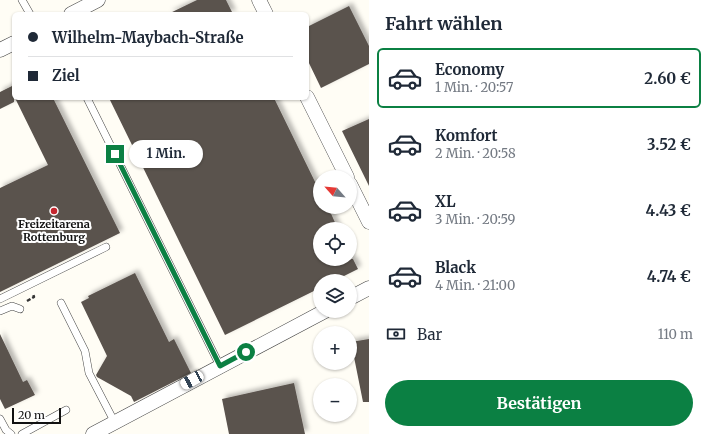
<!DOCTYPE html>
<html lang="de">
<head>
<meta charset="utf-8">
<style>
	body { margin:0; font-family:Merriweather,serif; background:#f2f2f3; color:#1f2937; height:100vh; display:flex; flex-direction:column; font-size:15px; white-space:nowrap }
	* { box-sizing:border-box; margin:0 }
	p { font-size:13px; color:#747a83 }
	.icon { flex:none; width:22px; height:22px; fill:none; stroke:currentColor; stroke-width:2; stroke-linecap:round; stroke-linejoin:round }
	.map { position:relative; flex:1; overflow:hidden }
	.drawer { display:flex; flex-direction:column; background:#fff; width:340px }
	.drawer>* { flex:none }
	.banner { position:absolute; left:12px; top:12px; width:297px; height:88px; border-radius:6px; box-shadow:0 1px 3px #0004; display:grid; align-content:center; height:88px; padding:0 16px; background:#fff }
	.needle { width:26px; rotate:297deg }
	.controls { position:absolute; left:313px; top:170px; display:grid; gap:8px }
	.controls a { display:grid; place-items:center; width:44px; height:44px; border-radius:50%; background:#fff; box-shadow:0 1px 3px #0004; font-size:20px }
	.scale { position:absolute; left:12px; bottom:10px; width:49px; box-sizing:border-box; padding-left:4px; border:2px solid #111; border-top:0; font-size:11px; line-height:14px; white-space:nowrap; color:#111; -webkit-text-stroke:3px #fff; paint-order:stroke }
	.end { position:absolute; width:18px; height:18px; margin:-9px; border:5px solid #0b8043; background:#fff; box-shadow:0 0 0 2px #fff }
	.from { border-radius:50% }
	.bubble { position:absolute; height:28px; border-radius:14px; background:#fff; box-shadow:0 1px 3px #0004; font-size:13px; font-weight:700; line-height:28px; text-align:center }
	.car { position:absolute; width:12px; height:24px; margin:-12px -6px; border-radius:5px; box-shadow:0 0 3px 1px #0007; background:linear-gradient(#fff 24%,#345 0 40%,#fff 0 76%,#345 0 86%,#fff 0) }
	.banner b { display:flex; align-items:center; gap:14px; height:38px; font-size:15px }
	.banner b+b { border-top:1px solid #e0e1e3 }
	.banner i { width:10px; height:10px; background:#1f2937 }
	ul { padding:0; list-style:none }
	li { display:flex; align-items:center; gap:12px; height:60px; margin:0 8px 6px; padding:0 8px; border:2px solid transparent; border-radius:6px }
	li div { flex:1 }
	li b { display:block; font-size:15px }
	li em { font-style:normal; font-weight:700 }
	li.on { border-color:#0b8043 }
	li>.icon { width:36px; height:36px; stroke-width:1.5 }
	h2 { padding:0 16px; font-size:18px; line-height:48px }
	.pay { display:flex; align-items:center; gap:10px; height:44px; padding:0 16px; font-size:15px }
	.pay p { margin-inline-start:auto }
	.button { display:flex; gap:8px; margin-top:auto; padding:8px 16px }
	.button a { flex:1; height:46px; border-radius:24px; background:#0b8043; color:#fff; font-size:16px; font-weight:700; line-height:46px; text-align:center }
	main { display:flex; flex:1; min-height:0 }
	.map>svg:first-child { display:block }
</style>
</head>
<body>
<main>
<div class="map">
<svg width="369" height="434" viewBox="0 0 369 434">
	<defs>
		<filter id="shadow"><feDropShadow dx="3.5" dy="-3.5" stdDeviation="2" flood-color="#0004"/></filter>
	</defs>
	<rect width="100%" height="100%" fill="#fffdf5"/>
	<path fill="#5a524d" filter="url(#shadow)" d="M197,0H226L233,14H168Z
		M349,6L369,46V64L321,88L307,59V27Z
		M14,85V102L0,109V92Z
		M15,98H53L120,233L0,292V188L48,165Z
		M109,98H274L320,192V207H328L338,229H320V259H353L358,269L334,281H320V288L225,335Z
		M369,119V186L342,131Z
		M135,273L169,342L174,339L191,373L134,402L131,396L97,377L96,375L107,356L81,302L89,298L88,296Z
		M0,334L23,382L27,380L35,395L5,409L0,399Z
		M369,339V402H363L351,342Z
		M294,383L305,434H229L222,399Z"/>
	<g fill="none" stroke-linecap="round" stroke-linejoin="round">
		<g stroke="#444" stroke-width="8">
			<path id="lane" d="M22,0L30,14
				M87,98L220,366
				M0,299L106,247
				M61,303L85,351L89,373L115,423
				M0,311L12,306L20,309
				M0,419L6,430L11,434
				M22,434L66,410"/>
		</g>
		<g stroke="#444" stroke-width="15">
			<path id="street" d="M259,0L266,14
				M71,14L98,0
				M0,50L14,43
				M307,97L347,177
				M350,184L369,222
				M350,298L369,288
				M93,434L325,311"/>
		</g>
		<path stroke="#333" stroke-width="2.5" stroke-dasharray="4 2" stroke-linecap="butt" d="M27,301L34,297L33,294"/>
		<use href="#lane" stroke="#fff" stroke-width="7"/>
		<use href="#street" stroke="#fff" stroke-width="14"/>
	</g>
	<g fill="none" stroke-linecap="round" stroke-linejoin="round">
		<path stroke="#0b8043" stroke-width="5" d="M115,154L220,366L246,352"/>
	</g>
	<circle fill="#c4262e" stroke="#fff" stroke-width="1.5" cx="54" cy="211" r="4"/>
	<g text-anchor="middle" stroke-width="4" stroke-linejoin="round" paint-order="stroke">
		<g font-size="11" font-weight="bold" fill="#111" stroke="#fff">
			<text x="54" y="228">Freizeitarena<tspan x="54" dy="13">Rottenburg</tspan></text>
		</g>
	</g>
</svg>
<div class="controls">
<a><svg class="needle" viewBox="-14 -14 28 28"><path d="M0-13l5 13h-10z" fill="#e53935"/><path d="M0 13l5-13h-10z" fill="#747a83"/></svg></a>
<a><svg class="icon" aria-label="locate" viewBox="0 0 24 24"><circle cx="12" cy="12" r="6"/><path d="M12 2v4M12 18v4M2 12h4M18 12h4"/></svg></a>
<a><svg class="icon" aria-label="layers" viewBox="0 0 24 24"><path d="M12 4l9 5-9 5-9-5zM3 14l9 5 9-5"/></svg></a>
<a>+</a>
<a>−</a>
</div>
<div class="scale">20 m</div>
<i class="end from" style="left:246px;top:352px"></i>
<i class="end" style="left:115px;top:154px"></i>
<div class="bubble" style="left:129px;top:140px;width:74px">1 Min.</div>
<i class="car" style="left:192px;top:380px;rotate:241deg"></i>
<div class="banner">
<b><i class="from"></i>Wilhelm-Maybach-Straße</b>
<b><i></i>Ziel</b>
</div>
</div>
<section class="drawer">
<h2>Fahrt wählen</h2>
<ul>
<li class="on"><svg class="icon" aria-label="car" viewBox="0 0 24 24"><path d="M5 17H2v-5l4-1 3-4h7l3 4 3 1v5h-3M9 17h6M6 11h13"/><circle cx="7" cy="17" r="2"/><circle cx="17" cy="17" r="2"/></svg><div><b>Economy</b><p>1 Min. · 20:57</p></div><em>2.60 €</em></li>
<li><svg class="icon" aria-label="car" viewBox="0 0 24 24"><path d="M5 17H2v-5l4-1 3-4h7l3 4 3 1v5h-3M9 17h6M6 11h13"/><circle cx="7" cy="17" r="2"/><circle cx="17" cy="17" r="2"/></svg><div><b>Komfort</b><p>2 Min. · 20:58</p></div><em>3.52 €</em></li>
<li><svg class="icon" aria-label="car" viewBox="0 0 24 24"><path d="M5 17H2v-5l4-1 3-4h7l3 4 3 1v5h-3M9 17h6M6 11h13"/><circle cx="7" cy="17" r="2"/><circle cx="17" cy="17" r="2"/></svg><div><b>XL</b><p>3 Min. · 20:59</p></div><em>4.43 €</em></li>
<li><svg class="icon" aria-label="car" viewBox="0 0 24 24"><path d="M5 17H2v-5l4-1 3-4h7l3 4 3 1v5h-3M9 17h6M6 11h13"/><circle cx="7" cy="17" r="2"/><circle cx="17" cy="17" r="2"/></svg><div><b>Black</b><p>4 Min. · 21:00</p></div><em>4.74 €</em></li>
</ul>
<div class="pay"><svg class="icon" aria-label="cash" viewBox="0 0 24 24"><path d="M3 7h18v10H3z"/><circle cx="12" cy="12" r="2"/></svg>Bar<p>110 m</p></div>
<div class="button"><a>Bestätigen</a></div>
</section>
</main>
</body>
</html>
